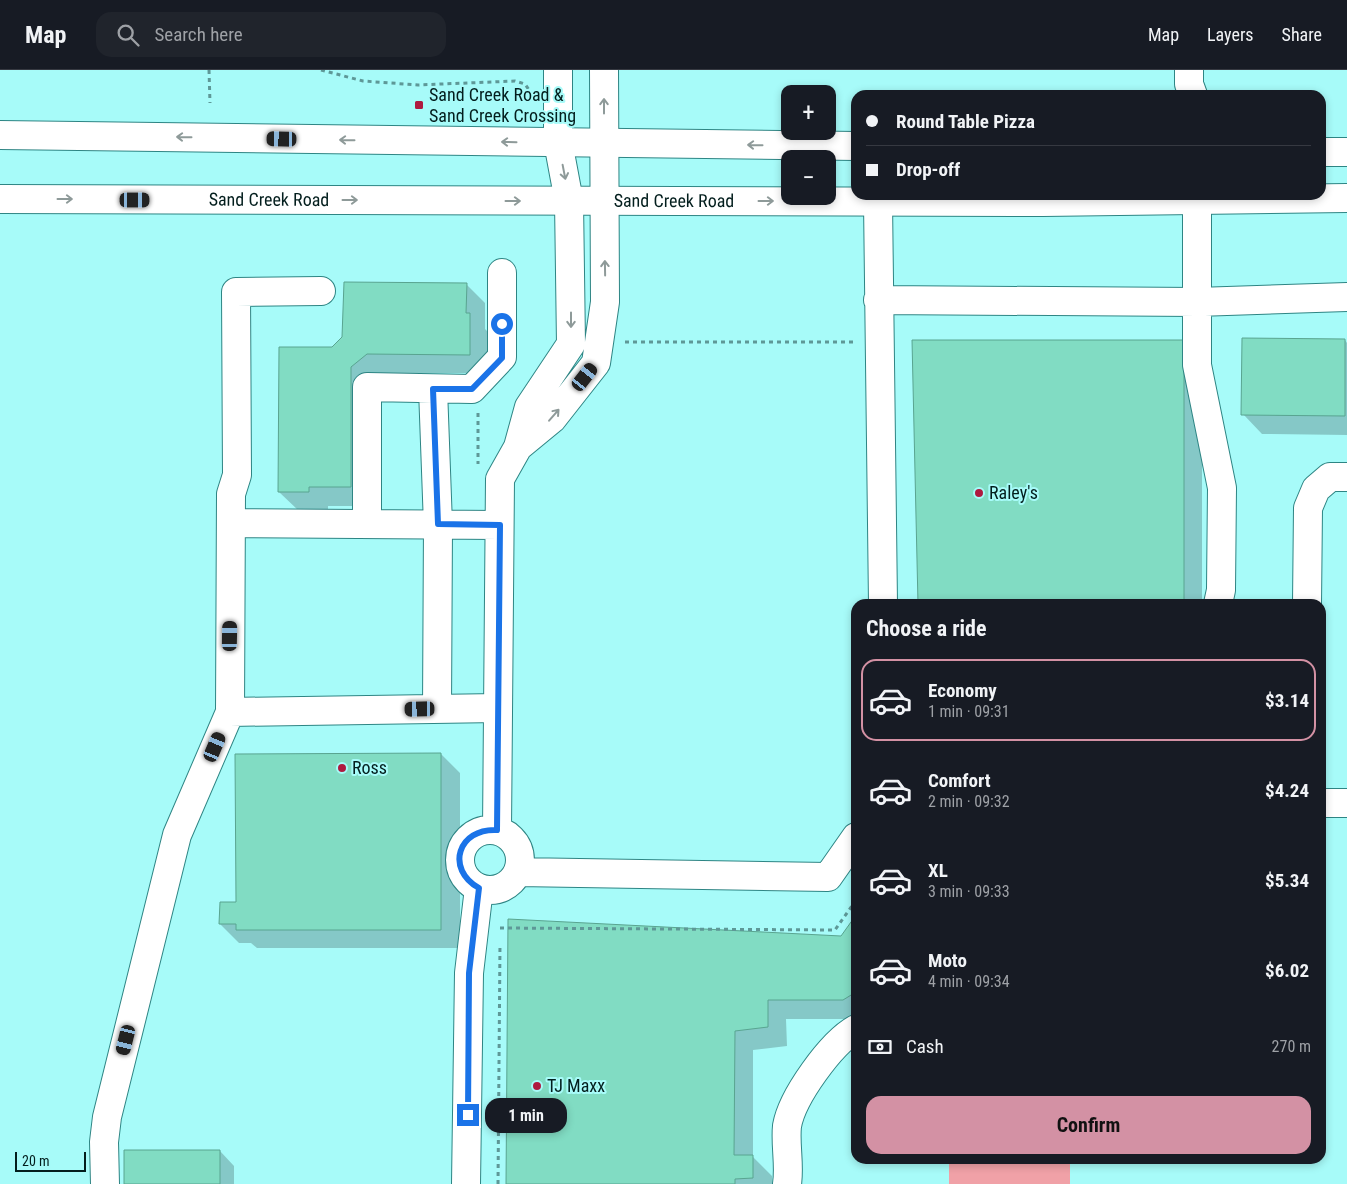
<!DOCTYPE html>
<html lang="en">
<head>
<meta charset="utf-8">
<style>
	body { margin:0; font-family:"Roboto Condensed",sans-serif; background:#20242c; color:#f1f3f6; height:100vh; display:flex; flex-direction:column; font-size:19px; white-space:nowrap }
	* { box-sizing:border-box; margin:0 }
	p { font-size:16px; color:#9ea1a6 }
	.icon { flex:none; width:28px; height:28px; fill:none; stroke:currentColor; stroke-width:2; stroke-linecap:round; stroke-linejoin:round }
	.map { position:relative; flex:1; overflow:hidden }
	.side { position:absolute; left:851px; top:529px; width:475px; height:565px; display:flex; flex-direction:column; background:#171b24; border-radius:15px; box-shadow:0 2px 8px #0003 }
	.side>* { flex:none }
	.top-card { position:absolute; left:851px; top:20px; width:475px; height:110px; border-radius:15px; box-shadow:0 2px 8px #0003; display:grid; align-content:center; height:110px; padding:0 15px; background:#171b24 }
	.fabs { position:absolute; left:781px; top:15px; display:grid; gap:10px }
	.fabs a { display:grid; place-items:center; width:55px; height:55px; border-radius:10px; background:#171b24; box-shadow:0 2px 8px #0003; font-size:25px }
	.scale { position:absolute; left:15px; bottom:12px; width:71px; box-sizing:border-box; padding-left:5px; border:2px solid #031e1d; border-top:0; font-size:14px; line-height:18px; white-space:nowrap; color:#031e1d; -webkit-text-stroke:4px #a7fbf9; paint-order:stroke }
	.end { position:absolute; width:22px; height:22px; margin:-11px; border:6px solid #1a73e8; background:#fff; box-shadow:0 0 0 2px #fff }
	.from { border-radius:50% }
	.bubble { position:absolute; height:35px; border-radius:15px; background:#171b24; box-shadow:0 2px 8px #0003; font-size:16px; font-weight:700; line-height:35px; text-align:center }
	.car { position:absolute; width:15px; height:30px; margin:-15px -8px; border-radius:6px; box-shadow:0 0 4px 1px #0007; background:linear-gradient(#222 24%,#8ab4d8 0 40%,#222 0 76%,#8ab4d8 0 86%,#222 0) }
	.top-card b { display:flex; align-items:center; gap:18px; height:48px; font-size:19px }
	.top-card b+b { border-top:1px solid #363941 }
	.top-card i { width:12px; height:12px; background:#f1f3f6 }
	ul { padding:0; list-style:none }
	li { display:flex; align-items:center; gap:15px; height:82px; margin:0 10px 8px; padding:0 5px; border:2px solid transparent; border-radius:15px }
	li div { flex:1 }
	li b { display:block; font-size:19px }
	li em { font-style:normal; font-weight:700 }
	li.selected { border-color:#d391a4 }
	li>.icon { width:45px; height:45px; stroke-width:1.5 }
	h2 { padding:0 15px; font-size:22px; line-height:60px }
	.pay { display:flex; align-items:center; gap:12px; height:55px; padding:0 15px; font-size:19px }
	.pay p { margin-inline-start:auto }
	.action { display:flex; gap:10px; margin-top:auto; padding:10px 15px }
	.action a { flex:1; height:58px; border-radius:15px; background:#d391a4; color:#111; font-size:20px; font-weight:700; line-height:58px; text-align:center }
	header { display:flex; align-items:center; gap:30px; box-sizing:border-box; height:70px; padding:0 25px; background:#171b24; border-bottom:1px solid #363941 }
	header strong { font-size:24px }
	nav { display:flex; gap:28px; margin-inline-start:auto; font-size:18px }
	.search { width:350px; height:45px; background:#20242c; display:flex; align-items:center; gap:12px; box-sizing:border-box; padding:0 18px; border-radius:15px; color:#9ea1a6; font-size:19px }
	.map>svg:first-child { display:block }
</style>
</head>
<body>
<header>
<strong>Map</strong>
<div class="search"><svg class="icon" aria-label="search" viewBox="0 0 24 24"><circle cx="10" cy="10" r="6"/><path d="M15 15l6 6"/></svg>Search here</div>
<nav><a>Map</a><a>Layers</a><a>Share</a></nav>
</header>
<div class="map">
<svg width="1347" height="1114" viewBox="0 0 1347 1114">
	<rect width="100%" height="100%" fill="#a7fbf9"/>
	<path fill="#f0a1a7" d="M949,1092H1070V1114H949Z"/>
	<path fill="#0003" d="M466,214L485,233V259L489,263L488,303H386L370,317V436H328V441H299L279,422L333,278Z
		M1345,270L1347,273V365L1262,364L1243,344Z
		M913,272L1202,291V534H919Z
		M441,684L460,703V878H257L251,873H239L220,854L237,833Z
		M856,847V949H786L787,976L753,980V1087L772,1106V1114H507L841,867Z
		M220,1081L234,1096V1114H125Z"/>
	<path fill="#81dcc3" stroke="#59a490" d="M344,212L467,213L466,243H470V285L367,284L351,297V417H309V422H278L279,277H332L342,267Z
		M1242,268L1345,269V346L1241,345Z
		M912,270H1184V534H918Z
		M441,683V860H236V854H219L220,832H236L235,684Z
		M856,845V922L843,930H768V957L735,961L734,1085H753V1108L735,1109V1114H506L508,849L841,866Z
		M124,1080H220V1114H124Z"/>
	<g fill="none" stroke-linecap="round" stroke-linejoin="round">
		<g stroke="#2e8584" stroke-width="30">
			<path id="minor" d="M1189,0V14L1193,25
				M1197,125V295L1222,418L1221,520L1218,534
				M878,131L883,534
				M878,230L1197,232L1347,227
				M433,319L438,455L437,639
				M518,377L552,349L596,293L605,232L604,0
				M231,453L499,455
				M367,454V317L472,319L502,287V203
				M1307,534L1308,438L1316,419L1330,407H1347
				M230,642L498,638
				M1321,733H1347
				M460 790a30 30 0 1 1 60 0a30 30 0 1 1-60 0Z
				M497,760L500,409L518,377L529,337L571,274L569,131L558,72V0
				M518,802L828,807L856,767
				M105,1114L104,1072L107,1047L177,765L230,642L231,424L237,405L236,222L321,221
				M466,1114L469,903L479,818
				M787,1114C790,1095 785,1075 787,1056C792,1027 831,973 856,959"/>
		</g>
		<g stroke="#2e8584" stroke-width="30">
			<g id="major">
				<path d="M0,65L856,76"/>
				<path d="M1321,82H1347"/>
				<path id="s1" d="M0,129L1043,132L1347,128"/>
			</g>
		</g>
		<path stroke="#5e9897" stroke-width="3" stroke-dasharray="4 4" stroke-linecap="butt" d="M209,0L210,33
			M321,0L363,11L418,15L515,11L525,14L531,23
			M625,272H856
			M478,343V394
			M500,858L835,860L856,830
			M498,1114L500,874"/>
		<use href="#minor" stroke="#fff" stroke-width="28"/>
		<use href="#major" stroke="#fff" stroke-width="28"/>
	</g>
	<defs><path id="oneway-shaft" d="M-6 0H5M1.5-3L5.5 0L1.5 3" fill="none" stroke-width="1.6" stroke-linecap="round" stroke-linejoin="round" transform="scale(1.25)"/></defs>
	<g stroke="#8e9a99">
		<use href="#oneway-shaft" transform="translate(604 36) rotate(-90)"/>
		<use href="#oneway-shaft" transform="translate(184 67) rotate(-179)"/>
		<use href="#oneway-shaft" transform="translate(347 70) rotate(-179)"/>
		<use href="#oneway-shaft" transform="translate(509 72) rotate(-179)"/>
		<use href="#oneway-shaft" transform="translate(755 75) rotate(-179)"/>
		<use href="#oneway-shaft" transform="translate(564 102) rotate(79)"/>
		<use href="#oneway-shaft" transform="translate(65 129)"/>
		<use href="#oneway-shaft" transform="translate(350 130)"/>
		<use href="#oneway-shaft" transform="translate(513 131)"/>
		<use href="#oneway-shaft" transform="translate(766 131)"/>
		<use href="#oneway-shaft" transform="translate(605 198) rotate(-91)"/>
		<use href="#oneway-shaft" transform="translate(571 250) rotate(90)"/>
		<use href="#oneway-shaft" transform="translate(554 345) rotate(-49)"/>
	</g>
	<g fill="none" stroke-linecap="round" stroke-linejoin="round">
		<path stroke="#1a73e8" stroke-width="6" d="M468,1045L469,903L479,818C445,799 458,758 497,760L500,455L438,454L433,319H472L502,288V254"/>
	</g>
	<g fill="#ae1a3f" stroke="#a7fbf9" stroke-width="2">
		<rect x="414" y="30" width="10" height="10" rx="2.5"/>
		<circle cx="979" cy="423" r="5"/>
		<circle cx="342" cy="698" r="5"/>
		<circle cx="537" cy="1016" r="5"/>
	</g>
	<g text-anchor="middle" stroke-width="4" stroke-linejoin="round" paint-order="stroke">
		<g font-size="18" fill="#031e1d" stroke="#a7fbf9" text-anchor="start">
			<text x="429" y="31">Sand Creek Road &amp;<tspan x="429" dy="21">Sand Creek Crossing</tspan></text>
			<text x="989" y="429">Raley's</text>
			<text x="352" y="704">Ross</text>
			<text x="547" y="1022">TJ Maxx</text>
		</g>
		<g font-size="18" fill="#031e1d" stroke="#a7fbf9">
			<text dy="6" stroke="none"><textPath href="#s1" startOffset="269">Sand Creek Road</textPath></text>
			<text dy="6" stroke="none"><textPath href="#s1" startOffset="674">Sand Creek Road</textPath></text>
		</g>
	</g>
</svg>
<div class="fabs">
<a>+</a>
<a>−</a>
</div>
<div class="scale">20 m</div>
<i class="end from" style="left:502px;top:254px"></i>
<i class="end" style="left:468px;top:1045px"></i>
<div class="bubble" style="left:485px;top:1028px;width:82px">1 min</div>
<i class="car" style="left:282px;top:69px;rotate:271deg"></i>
<i class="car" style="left:135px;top:130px;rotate:90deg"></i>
<i class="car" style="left:585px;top:307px;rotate:38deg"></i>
<i class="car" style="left:230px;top:566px;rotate:1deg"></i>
<i class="car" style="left:420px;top:639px;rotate:269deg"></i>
<i class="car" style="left:215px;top:677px;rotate:23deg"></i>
<i class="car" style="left:126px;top:970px;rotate:194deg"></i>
<div class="top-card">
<b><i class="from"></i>Round Table Pizza</b>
<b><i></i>Drop-off</b>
</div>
<section class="side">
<h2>Choose a ride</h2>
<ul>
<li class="selected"><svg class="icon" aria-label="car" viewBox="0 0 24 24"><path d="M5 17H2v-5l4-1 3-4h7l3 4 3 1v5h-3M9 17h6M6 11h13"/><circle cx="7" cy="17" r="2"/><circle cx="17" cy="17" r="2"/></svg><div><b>Economy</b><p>1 min · 09:31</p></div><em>$3.14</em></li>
<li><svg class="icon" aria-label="car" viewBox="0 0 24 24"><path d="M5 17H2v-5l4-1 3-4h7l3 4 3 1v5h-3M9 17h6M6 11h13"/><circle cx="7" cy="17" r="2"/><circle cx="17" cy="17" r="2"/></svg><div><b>Comfort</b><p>2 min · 09:32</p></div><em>$4.24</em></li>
<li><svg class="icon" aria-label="car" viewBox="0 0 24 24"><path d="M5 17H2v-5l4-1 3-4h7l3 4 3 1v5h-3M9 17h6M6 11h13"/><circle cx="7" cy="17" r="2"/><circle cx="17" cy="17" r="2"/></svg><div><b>XL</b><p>3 min · 09:33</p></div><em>$5.34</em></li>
<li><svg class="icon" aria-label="car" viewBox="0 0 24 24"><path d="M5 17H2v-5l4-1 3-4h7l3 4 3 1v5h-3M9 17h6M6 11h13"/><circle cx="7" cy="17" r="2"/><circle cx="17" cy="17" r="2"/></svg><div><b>Moto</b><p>4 min · 09:34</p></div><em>$6.02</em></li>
</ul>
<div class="pay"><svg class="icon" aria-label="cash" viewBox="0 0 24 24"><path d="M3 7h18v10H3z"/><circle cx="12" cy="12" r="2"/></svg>Cash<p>270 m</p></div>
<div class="action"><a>Confirm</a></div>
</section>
</div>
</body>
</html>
